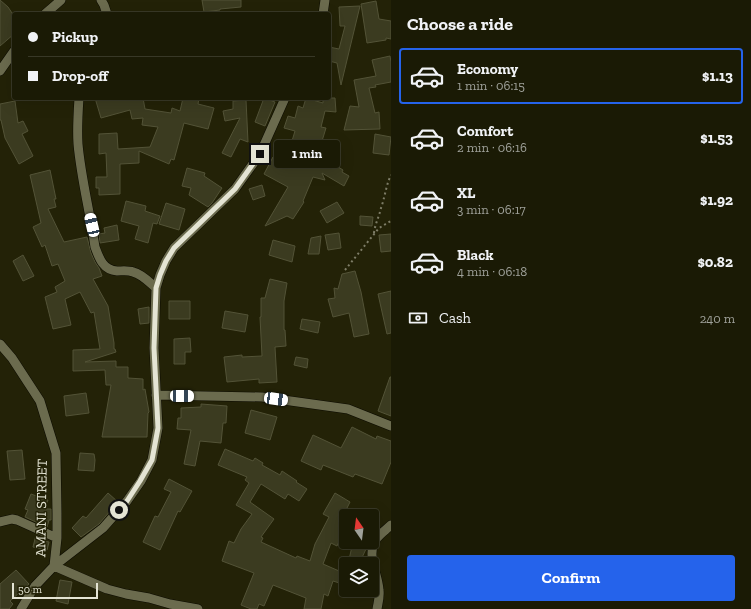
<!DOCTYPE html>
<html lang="en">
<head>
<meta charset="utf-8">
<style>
	body { margin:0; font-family:"Zilla Slab",serif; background:#23230f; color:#f1f3f6; height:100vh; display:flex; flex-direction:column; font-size:15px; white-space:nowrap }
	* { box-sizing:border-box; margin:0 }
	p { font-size:13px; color:#9fa19a }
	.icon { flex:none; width:22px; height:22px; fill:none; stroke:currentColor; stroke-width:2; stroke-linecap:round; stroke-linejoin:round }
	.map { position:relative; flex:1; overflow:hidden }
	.panel { display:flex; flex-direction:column; background:#1a1a05; width:360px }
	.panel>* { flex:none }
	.top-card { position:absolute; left:12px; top:12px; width:319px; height:88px; border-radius:4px; box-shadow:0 4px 16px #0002,0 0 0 1px #383827; display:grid; align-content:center; height:88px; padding:0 16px; background:#1a1a05 }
	.needle { width:26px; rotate:346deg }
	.buttons { position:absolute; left:339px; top:509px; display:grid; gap:8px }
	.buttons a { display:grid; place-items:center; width:40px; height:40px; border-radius:4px; background:#1a1a05; box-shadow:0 4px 16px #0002,0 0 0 1px #383827; font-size:20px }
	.scale { position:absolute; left:12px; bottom:10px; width:86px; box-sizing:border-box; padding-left:4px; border:2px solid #e4e4d4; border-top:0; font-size:11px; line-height:14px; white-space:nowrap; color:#e4e4d4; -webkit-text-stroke:3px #232207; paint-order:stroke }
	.end { position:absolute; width:18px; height:18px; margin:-9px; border:5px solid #e4e4d4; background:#111; box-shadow:0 0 0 2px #111 }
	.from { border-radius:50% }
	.bubble { position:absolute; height:28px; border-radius:4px; background:#1a1a05; box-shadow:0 4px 16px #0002,0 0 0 1px #383827; font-size:13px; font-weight:700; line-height:28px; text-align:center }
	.car { position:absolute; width:12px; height:24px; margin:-12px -6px; border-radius:5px; box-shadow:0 0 3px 1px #0007; background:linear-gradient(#fff 24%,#345 0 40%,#fff 0 76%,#345 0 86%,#fff 0) }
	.top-card b { display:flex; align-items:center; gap:14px; height:38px; font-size:15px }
	.top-card b+b { border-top:1px solid #383827 }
	.top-card i { width:10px; height:10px; background:#f1f3f6 }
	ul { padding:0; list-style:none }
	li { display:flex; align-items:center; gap:12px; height:56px; margin:0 8px 6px; padding:0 8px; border:2px solid transparent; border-radius:4px }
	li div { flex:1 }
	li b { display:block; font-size:15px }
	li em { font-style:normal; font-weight:700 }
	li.active { border-color:#2563eb }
	li>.icon { width:36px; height:36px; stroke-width:1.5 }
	h2 { padding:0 16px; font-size:18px; line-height:48px }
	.pay { display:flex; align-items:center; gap:10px; height:44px; padding:0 16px; font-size:15px }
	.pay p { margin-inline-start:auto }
	.primary-button { display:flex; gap:8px; margin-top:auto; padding:8px 16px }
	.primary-button a { flex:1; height:46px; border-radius:4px; background:#2563eb; color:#fff; font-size:16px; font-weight:700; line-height:46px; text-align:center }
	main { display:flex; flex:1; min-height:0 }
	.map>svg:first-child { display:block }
</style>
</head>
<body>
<main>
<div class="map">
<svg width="391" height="609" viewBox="0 0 391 609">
	<rect width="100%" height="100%" fill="#232207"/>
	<path fill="#3b3b20" stroke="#535337" d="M0,0L8,7L14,16V34L0,46Z
		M202,0H241V7L220,9V10L204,12Z
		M376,1L379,19L391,21V39L386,38V40L367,43L361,4Z
		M360,6L341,85L337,63L329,61V47L339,49L345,26H340L339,7Z
		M390,56L391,62V82L375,85L376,87L369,88L375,113L379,112L380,129L344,130L350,106L359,107L354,80L376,76L372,60Z
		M95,98H143L145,109L171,113L172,108L180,111L183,98H199L198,104L214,108L208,129L184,123L174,160L171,159L169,164L139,151V163L120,164V194L99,195V188H96V177H107L106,153L99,154V134L117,133L118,149L150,147L158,127L142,125L143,118L132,119L130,110L101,118Z
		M264,98L275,102L265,126L255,122Z
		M306,98L323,103V98H335L336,112L325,111L321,127L326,128L322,141L332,144L327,160L343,170L342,172L349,176L344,186L322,173L325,180L313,177L303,201L304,202L293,219L287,216L265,226L288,187L264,174L273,157L285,164L295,131L284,128L288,116L295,118L298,106L303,108Z
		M246,100L248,142L240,139L231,157L222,153L240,118L225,121L223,111L233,109V101Z
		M15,101L18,123L23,121L28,131L22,134L33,156L19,164L5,138L1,120H0V104Z
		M375,134L391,137L389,155L373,153Z
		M187,168L205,173L204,176L222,188L212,203L208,207L189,195L191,188L182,186Z
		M50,170L56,199H54L56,207L48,209L64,242L87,237L91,253L95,262L99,268L102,276L93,279L108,306L114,343V349H115L116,352L85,362L116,361V367H128V378L143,379V390L145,389L149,412L148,413L147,437H102L111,385H106L105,370L73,371V350L100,349L94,312L91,313L80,292L65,299L71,325L53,329L45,297L57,292L55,287L65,281L58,264L52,266L45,245L42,247L33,227L41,223L30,175Z
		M262,185L265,196L253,200L249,189Z
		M126,201L146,206L145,211L160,216L157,224L153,223L148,243L135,239L139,226L121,221Z
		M337,202L344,213L327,223L320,211Z
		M166,203L185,209L179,230L159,224Z
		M360,216L373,217L372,226L360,225Z
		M117,225L119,240L100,243L99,234L105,233L104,228Z
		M339,233L341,248L328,250L325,235Z
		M391,234V251L381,252L379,235Z
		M321,236L319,254H308L311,238Z
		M273,240L295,246L292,262L269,255Z
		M23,255L34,276L23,281L13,261Z
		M355,271L361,292L369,334L354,337L349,313L333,317L328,299L335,298L334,288L338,289L342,274Z
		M270,279L287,283L284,301V330H285L286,346L275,347L277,382L259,383V379L227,382L224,357L242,355V357L262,356L260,317H261V298H265Z
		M391,291V333L387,334L378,294Z
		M169,301H190V319H169Z
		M149,307V323L140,324L138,309Z
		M225,311L248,315L245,332L222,328Z
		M302,319L320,322L318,333L300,329Z
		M190,338L191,352H185V364H174V339Z
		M296,357L308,359L307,368L294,365Z
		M390,377H391V416L378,411Z
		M86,393L89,413L66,416L64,396Z
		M201,404L227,406L226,423H223L221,443L200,441L195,466L184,464L191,430L177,429L178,418H181V408L201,407Z
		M251,410L277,417L270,440L245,433Z
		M352,427L376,439L377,436L391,441V462L382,484L355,474L353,477L323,465L321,470L301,461L313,435L341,448Z
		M225,449L253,461L255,458L263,463L262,465L280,475L282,471L297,481L296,482L307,489L299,501L288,494L285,499L261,484L250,502L274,519L261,537L263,538L261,542L296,558L297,556L310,561L315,544L329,517L323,514L335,493L350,502L346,510V527L337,546L331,543L323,564L346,574V585L333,581L328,596L324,594L321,609H304L306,598L273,585L264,606L259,604L257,609H251L241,605L254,573L222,561L229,541L234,543L241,529L252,514L236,505L249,483L245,480L247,477L218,465Z
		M22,450L25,479L10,480L7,451Z
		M80,453L94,454L95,460L94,471L78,470Z
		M169,479L192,491L180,512L178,511L160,550L143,542L155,516L158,517L171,492L164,489Z
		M108,493L118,502L99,524L81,537L72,528L83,516L86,518Z
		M31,494L48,500L44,509H51V520H49L47,527L25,517L28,510L25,509Z
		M36,535L44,539V541L49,542L47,550L33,547Z
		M353,542H368L366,549L359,564H348Z
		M16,570L29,584L10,601L13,604L9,609H0V584Z
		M60,580L72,582L68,604L56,601Z"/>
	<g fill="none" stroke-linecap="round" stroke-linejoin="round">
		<g stroke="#0c0b00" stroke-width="10">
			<path id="street" d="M101,0L104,5L107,14
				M45,14L61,0
				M323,14L325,0
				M0,71L14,51
				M79,98C78,113 77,129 78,144C81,178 90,212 95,247C99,258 103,270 117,271C122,271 128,270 133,272C142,274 149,282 156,288
				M0,344L12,358L40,401L56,453L57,513V538L54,566
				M156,395L262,397L348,409L391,426
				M0,522L12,519L17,520L57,538
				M54,566L107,589L126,594L149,598L170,604L198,609
				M21,609L35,586L54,566L103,528L127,501L141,481L152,460L158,428L154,348L156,288L160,275L166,261L174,248L235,189L260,154L285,98
				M377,609C378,603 380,597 379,590C378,573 365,554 377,538C381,533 387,529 391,525"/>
		</g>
		<path stroke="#7e7d67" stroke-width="2" stroke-dasharray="2 3" stroke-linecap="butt" d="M374,233C375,224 379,217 381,208C385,197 386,185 391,175
			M345,270L379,228L391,221"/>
		<use href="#street" stroke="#6b6b4e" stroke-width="9"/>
	</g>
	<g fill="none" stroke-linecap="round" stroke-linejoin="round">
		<path stroke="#e4e4d4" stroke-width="5" d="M119,510L127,501L140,481L152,460L158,428L154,348L156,288L160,275L166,261L174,248L235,189L260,154"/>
	</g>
	<g text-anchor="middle" stroke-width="3" stroke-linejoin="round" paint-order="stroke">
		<g font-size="14" fill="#e4e4d4" stroke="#232207">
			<text transform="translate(41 508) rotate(-89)" y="5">AMANI STREET</text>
		</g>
	</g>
</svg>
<div class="buttons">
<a><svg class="needle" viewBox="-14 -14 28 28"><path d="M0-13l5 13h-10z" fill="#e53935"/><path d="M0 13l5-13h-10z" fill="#9fa19a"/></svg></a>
<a><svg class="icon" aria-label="layers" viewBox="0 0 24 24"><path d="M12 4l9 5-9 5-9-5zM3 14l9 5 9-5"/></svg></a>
</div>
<div class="scale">50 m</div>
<i class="end from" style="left:119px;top:510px"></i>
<i class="end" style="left:260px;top:154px"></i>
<div class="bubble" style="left:274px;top:140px;width:66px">1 min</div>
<i class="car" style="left:92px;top:225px;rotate:347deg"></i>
<i class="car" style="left:182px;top:396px;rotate:91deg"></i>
<i class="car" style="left:276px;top:399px;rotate:98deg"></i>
<div class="top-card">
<b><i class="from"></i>Pickup</b>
<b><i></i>Drop-off</b>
</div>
</div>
<section class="panel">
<h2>Choose a ride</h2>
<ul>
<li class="active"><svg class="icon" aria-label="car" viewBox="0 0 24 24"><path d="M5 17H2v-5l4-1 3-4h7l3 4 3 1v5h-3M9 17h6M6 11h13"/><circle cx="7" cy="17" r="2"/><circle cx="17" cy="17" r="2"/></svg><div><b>Economy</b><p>1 min · 06:15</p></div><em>$1.13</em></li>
<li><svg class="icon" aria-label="car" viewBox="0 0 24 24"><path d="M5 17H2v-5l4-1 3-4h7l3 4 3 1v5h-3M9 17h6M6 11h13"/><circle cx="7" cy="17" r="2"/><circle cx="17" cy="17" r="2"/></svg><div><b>Comfort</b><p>2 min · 06:16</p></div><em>$1.53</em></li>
<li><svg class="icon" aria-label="car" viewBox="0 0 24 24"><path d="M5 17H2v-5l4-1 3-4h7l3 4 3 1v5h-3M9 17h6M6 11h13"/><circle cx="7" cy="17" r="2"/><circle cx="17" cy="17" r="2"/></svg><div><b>XL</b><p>3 min · 06:17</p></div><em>$1.92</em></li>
<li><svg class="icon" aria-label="car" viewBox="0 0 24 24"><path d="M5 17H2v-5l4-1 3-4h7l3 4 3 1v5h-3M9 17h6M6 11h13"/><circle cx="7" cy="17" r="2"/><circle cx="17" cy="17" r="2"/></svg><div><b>Black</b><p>4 min · 06:18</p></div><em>$0.82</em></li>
</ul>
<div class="pay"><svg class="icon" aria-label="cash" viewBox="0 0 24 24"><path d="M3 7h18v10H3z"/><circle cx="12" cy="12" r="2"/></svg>Cash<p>240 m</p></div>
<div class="primary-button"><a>Confirm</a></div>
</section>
</main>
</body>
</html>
